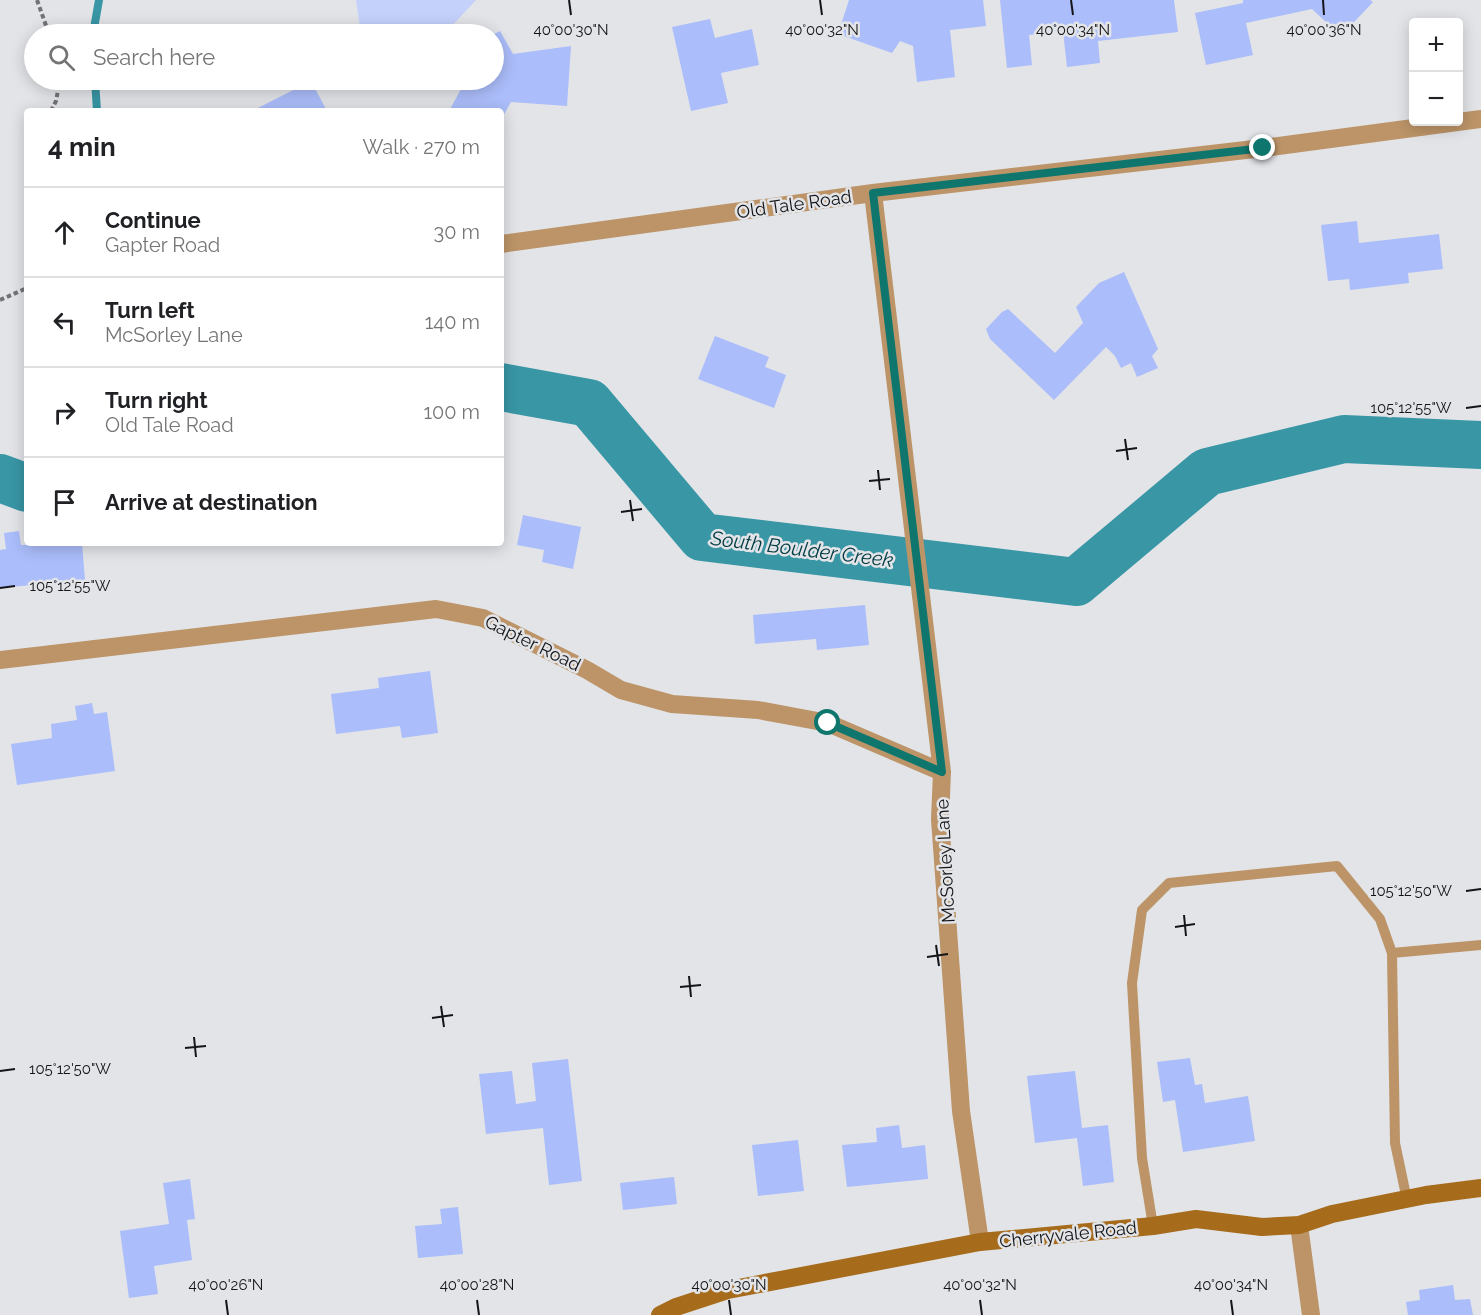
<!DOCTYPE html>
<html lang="en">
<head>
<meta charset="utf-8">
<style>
  body { margin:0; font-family:Raleway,sans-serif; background:#f6f6f6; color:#202124 }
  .controls { position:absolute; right:18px; top:18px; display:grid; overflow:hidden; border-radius:6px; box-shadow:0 3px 15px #0003 }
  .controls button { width:54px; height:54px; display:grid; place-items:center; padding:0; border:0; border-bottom:2px solid #e0e0e0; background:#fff; color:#202124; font:30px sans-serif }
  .stop { position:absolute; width:18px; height:18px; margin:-14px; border:4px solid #0f766e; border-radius:50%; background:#fff }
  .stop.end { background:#0f766e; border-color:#fff; box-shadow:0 2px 6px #0008 }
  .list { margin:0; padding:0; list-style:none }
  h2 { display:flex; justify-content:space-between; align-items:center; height:78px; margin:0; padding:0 24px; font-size:26px }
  h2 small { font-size:20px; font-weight:400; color:#757577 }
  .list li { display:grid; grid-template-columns:39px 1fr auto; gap:18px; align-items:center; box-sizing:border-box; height:90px; padding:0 24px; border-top:2px solid #e0e0e0 }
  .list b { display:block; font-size:22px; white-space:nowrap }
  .list p { margin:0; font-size:20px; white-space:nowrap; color:#757577 }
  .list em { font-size:20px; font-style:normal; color:#757577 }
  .icon { flex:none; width:33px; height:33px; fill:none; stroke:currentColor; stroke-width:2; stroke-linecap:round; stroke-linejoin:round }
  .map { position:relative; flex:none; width:1481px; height:1315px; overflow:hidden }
  .search { position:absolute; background:#fff; box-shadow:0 3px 15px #0003; left:24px; top:24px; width:480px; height:66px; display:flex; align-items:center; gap:15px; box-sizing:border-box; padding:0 21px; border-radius:33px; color:#757577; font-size:22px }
  .panel { position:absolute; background:#fff; box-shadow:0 3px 15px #0003; left:24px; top:108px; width:480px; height:438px; border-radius:6px }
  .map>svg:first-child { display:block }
  .green { fill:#c4d1fb }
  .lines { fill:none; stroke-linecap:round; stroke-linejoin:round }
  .stream { stroke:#3896a5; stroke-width:8 }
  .river { stroke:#3896a5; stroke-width:48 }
  .building { fill:#abbdfa }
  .path { stroke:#727376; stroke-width:4; stroke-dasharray:4.5 3; stroke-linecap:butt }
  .lane { stroke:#bc9468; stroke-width:10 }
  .street { stroke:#bc9468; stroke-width:18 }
  .secondary { stroke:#a66b1b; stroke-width:18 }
  .route { stroke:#0f766e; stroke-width:8 }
  .ticks { fill:none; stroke:#151517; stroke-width:2 }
  .labels { text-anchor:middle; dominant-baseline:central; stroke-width:5; stroke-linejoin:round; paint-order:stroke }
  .street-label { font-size:18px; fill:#151517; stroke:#e2e4e8 }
  .water-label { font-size:20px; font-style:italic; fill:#003a42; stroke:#e2e4e8 }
  .ticks-label { font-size:15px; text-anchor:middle; fill:#151517; stroke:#e2e4e8; stroke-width:5; stroke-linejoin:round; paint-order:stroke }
</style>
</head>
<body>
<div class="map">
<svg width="1481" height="1315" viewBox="0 0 1481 1315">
  <rect width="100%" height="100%" fill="#e2e4e8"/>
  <path class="green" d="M356,0H476L449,29L438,34H361Z"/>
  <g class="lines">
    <path class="stream" d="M93,34L99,0
      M95,80L97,111"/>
    <path class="river" d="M501,387L589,403L702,537L1076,582L1207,472L1344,439L1481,445
      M0,478L27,488"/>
  </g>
  <path class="building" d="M849,0H983L986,26L950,30L955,77L917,82L913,46L900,41L892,53L838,34Z
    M1000,0H1174L1178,32L1098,41L1100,63L1067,67L1063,31L1029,35L1032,65L1007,68Z
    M1243,0H1370L1373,2L1341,36L1312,9L1246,23L1253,55L1206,65L1195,13L1243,3Z
    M710,19L715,38L752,29L759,65L721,73L728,103L691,111L672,27Z
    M500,31L513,54L571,46L567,106L511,102L501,120V111H449L466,80H494V34Z
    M311,81L327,111H252Z
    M1357,221L1359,243L1439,234L1443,269L1408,273L1409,283L1350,290L1349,279L1328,281L1321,225Z
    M1124,272L1158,349L1152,356L1158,368L1137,377L1131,363L1121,368L1115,356L1106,347L1054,400L990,339L986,329L1002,312L1008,309L1055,353L1083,323L1076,307L1099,283Z
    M715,336L769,357L765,367L786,375L774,408L698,379Z
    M523,515L581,527L573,569L542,562L544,550L517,545Z
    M19,531L21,545L82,543L85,580L0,588V550L6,549L4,533Z
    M865,605L869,645L817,650L816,639L755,644L753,615Z
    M430,671L438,733L402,738L400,726L336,734L331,694L379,688L378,678Z
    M92,703L94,714L107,712L115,771L17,785L11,744L52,738L51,724L77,720L75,706Z
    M1190,1058L1195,1085L1202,1084L1205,1103L1248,1096L1255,1141L1183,1152L1175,1100L1163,1102L1157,1062Z
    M568,1059L582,1181L549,1185L543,1128L486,1134L479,1074L512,1071L516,1104L536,1101L532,1063Z
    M1075,1071L1082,1128L1108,1125L1114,1182L1083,1186L1077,1138L1035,1143L1027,1076Z
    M899,1125L902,1148L925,1145L928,1179L847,1187L842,1145L877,1142L876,1128Z
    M798,1140L804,1191L758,1196L752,1145Z
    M674,1177L677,1204L623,1210L620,1183Z
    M190,1179L195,1219L187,1220L192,1260L154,1266L158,1294L129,1298L120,1231L169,1224L163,1183Z
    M458,1207L463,1254L418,1258L415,1226L442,1224L440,1209Z
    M1453,1285L1455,1300L1470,1299L1473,1315H1408L1406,1302L1420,1300L1419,1290Z"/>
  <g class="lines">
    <path class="path" d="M37,0L49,34
      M51,111L56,101L60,80
      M0,300L27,288"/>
    <path class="lane" d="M1392,953L1481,945
      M1153,1226L1142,1158L1132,983L1142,910L1169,883L1337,866L1380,919L1392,953L1395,1143L1407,1200"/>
    <path class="street" d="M873,193L942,772L940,819L961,1111L980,1242
      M501,244L873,193L1263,148L1481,119
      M0,660L436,609L483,618L587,670L621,690L672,704L758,710L828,723L942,772
      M1299,1225L1311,1315"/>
    <path class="secondary" d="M660,1315L676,1307L728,1290L980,1242L1153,1226L1196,1219L1262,1227L1299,1225L1332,1214L1426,1195L1481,1188"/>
  </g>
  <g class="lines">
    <path class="route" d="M828,723L942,772L873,193L1263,148"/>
  </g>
  <path class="ticks" d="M569,0L571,15M820,0L822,15M1071,0L1073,15M1323,0L1324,15M1466,408L1481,406M1125,439L1128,460M1116,451L1137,448M878,470L880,490M869,481L890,479M630,500L633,521M621,512L642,509M0,588L15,586M1466,891L1481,889M1184,915L1186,936M1175,927L1195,924M936,945L939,966M927,957L948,954M689,976L691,997M680,987L701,985M441,1006L444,1027M432,1018L453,1015M194,1037L196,1057M185,1048L206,1046M0,1071L15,1069M226,1300L228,1315M477,1300L479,1315M729,1300L731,1315M980,1300L982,1315M1231,1300L1233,1315"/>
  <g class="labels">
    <g class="street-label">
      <text transform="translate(794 204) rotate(-8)">Old Tale Road</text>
      <text transform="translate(533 643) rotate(26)">Gapter Road</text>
      <text transform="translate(945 861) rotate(-93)">McSorley Lane</text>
      <text transform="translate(1068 1234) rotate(-6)">Cherryvale Road</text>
    </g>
    <g class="water-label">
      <text transform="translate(802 549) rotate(7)">South Boulder Creek</text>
    </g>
  </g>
  <g class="ticks-label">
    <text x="571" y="35">40°00'30"N</text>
    <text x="822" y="35">40°00'32"N</text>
    <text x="1073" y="35">40°00'34"N</text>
    <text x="1324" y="35">40°00'36"N</text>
    <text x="1411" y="413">105°12'55"W</text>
    <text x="70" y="591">105°12'55"W</text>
    <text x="1411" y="896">105°12'50"W</text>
    <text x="70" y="1074">105°12'50"W</text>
    <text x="226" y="1290">40°00'26"N</text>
    <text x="477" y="1290">40°00'28"N</text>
    <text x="729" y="1290">40°00'30"N</text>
    <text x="980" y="1290">40°00'32"N</text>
    <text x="1231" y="1290">40°00'34"N</text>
  </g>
</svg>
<div class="controls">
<button>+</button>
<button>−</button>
</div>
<div class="stop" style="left:828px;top:723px"></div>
<div class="stop end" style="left:1263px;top:148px"></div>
<div class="search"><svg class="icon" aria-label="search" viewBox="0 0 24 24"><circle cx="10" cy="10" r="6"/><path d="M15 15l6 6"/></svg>Search here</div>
<section class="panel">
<h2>4 min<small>Walk · 270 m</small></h2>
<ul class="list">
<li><svg class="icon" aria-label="ahead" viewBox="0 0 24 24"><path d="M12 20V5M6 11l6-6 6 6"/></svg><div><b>Continue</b><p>Gapter Road</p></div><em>30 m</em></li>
<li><svg class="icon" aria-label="left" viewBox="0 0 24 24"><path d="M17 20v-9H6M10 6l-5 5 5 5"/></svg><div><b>Turn left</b><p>McSorley Lane</p></div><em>140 m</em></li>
<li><svg class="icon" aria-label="right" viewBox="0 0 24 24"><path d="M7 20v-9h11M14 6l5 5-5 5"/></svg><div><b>Turn right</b><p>Old Tale Road</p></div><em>100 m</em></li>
<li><svg class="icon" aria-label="arrive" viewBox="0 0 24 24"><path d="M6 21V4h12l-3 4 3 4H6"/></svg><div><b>Arrive at destination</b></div></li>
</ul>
</section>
</div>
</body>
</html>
